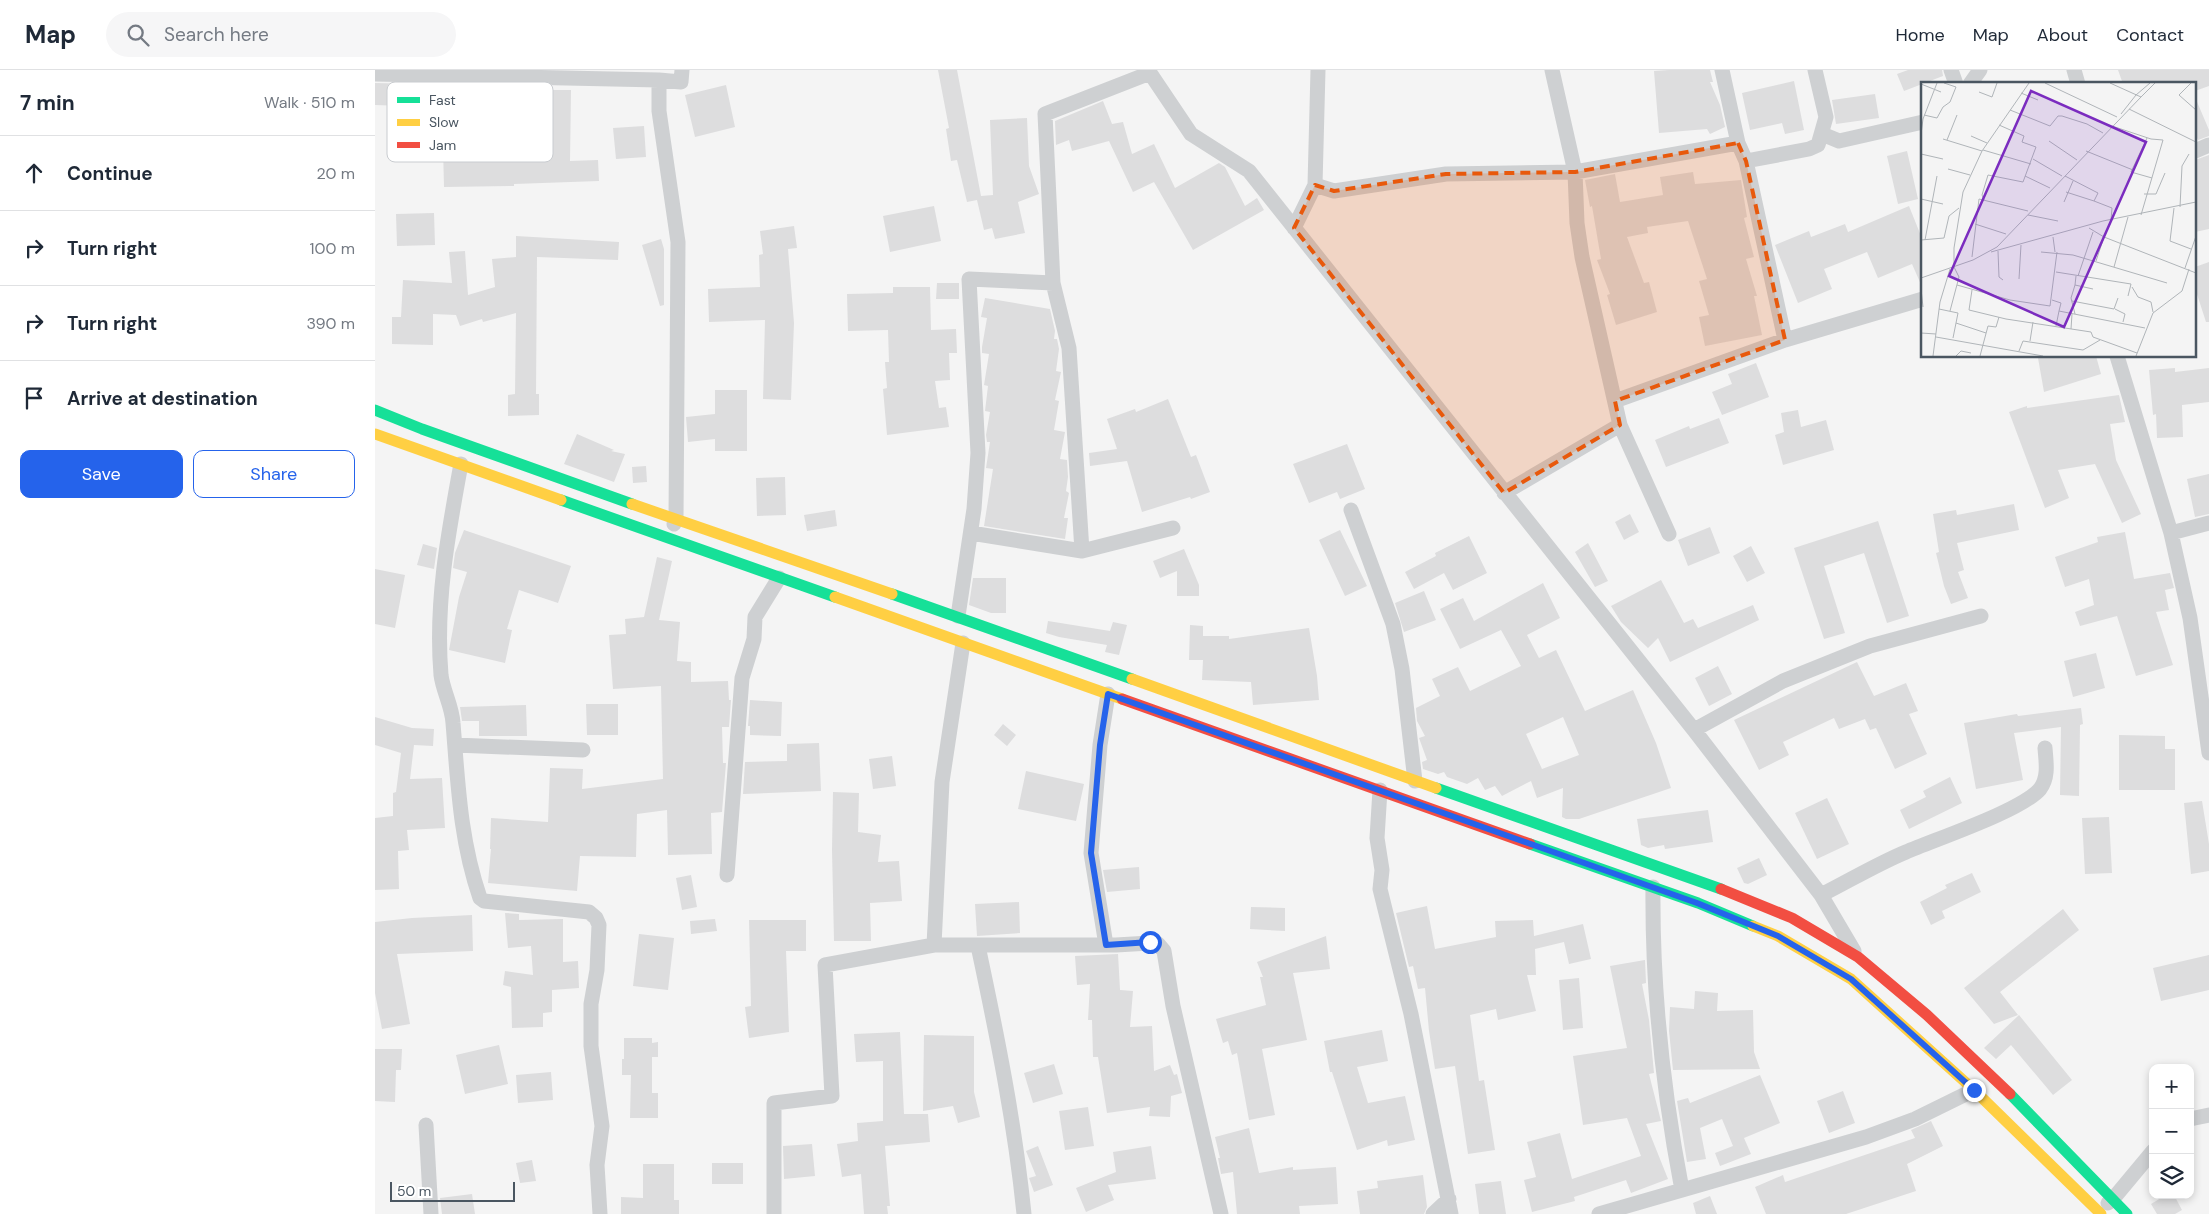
<!DOCTYPE html>
<html lang="en">
<head>
<meta charset="utf-8">
<style>
  body { margin:0; font-family:"DM Sans",sans-serif; background:#f6f6f7; color:#1f2937 }
  .controls { position:absolute; right:15px; bottom:15px; display:grid; overflow:hidden; border-radius:10px; box-shadow:0 2px 8px #0003 }
  .controls button { width:45px; height:45px; display:grid; place-items:center; padding:0; border:0; border-bottom:1px solid #e0e1e3; background:#fff; color:#1f2937; font:25px sans-serif }
  .scale { position:absolute; left:15px; bottom:12px; width:125px; box-sizing:border-box; padding-left:5px; border:2px solid #4a5661; border-top:0; font-size:14px; line-height:18px; white-space:nowrap; color:#4a5661; -webkit-text-stroke:4px #fff; paint-order:stroke }
  .stop { position:absolute; width:15px; height:15px; margin:-11px; border:4px solid #2563eb; border-radius:50%; background:#fff }
  .stop.end { background:#2563eb; border-color:#fff; box-shadow:0 1px 5px #0008 }
  .list { margin:0; padding:0; list-style:none }
  h2 { display:flex; justify-content:space-between; align-items:center; height:65px; margin:0; padding:0 20px; font-size:21px }
  h2 small { font-size:16px; font-weight:400; color:#747a83 }
  .list li { display:grid; grid-template-columns:32px 1fr auto; gap:15px; align-items:center; box-sizing:border-box; height:75px; padding:0 20px; border-top:1px solid #e0e1e3 }
  .list b { display:block; font-size:19px; white-space:nowrap }
  .list em { font-size:16px; font-style:normal; color:#747a83 }
  .actions { display:flex; gap:10px; padding:15px 20px }
  .actions a { flex:1; padding:11px 0; border:1px solid #2563eb; border-radius:10px; text-align:center; font-size:18px; color:#2563eb }
  .actions .main { background:#2563eb; color:#fff }
  .icon { flex:none; width:28px; height:28px; fill:none; stroke:currentColor; stroke-width:2; stroke-linecap:round; stroke-linejoin:round }
  .map { position:relative; flex:none; width:1834px; height:1144px; overflow:hidden }
  header { display:flex; align-items:center; gap:30px; box-sizing:border-box; height:70px; padding:0 25px; background:#fff; border-bottom:1px solid #e0e1e3 }
  header strong { font-size:24px }
  nav { display:flex; gap:28px; margin-inline-start:auto; font-size:18px }
  .search { width:350px; height:45px; background:#f6f6f7; display:flex; align-items:center; gap:12px; box-sizing:border-box; padding:0 18px; border-radius:28px; color:#747a83; font-size:19px }
  main { display:flex }
  aside { flex:1; background:#fff }
  .map>svg:first-child { display:block }
  .building { fill:#ddddde; fill-rule:evenodd }
  .lines { fill:none; stroke-linecap:round; stroke-linejoin:round }
  .street { stroke:#ced0d2; stroke-width:15 }
  .fast { stroke:#16e098; stroke-width:11 }
  .slow { stroke:#ffcf43; stroke-width:11 }
  .jam { stroke:#f24e42; stroke-width:11 }
  .route { stroke:#2563eb; stroke-width:6 }
  .marked { fill:#e8590c; fill-opacity:0.2; stroke:#e8590c; stroke-width:4; stroke-dasharray:10 6; stroke-linejoin:round }
  .inset-road { fill:none; stroke:#b0b5b9; stroke-width:1 }
  .view { fill:#7b2cbf; fill-opacity:0.15; stroke:#7b2cbf; stroke-width:2.5 }
  .inset-edge { fill:none; stroke:#4a5661; stroke-width:2.5 }
  .key { fill:#fff; stroke:#c9ccd0; stroke-width:1 }
  .key-label { font-size:14px; fill:#4a5661 }
</style>
</head>
<body>
<header>
<strong>Map</strong>
<div class="search"><svg class="icon" aria-label="search" viewBox="0 0 24 24"><circle cx="10" cy="10" r="6"/><path d="M15 15l6 6"/></svg>Search here</div>
<nav><a>Home</a><a>Map</a><a>About</a><a>Contact</a></nav>
</header>
<main>
<aside>
<h2>7 min<small>Walk · 510 m</small></h2>
<ul class="list">
<li><svg class="icon" aria-label="ahead" viewBox="0 0 24 24"><path d="M12 20V5M6 11l6-6 6 6"/></svg><div><b>Continue</b></div><em>20 m</em></li>
<li><svg class="icon" aria-label="right" viewBox="0 0 24 24"><path d="M7 20v-9h11M14 6l5 5-5 5"/></svg><div><b>Turn right</b></div><em>100 m</em></li>
<li><svg class="icon" aria-label="right" viewBox="0 0 24 24"><path d="M7 20v-9h11M14 6l5 5-5 5"/></svg><div><b>Turn right</b></div><em>390 m</em></li>
<li><svg class="icon" aria-label="arrive" viewBox="0 0 24 24"><path d="M6 21V4h12l-3 4 3 4H6"/></svg><div><b>Arrive at destination</b></div></li>
</ul>
<div class="actions"><a class="main">Save</a><a>Share</a></div>
</aside>
<div class="map">
<svg width="1834" height="1144" viewBox="0 0 1834 1144">
  <rect width="100%" height="100%" fill="#f4f4f4"/>
  <path class="building" d="M563,0H582L606,126L618,125L615,50L652,48L654,96L664,124L643,132L650,163L620,169L617,158L609,160L602,130L592,132L582,90L576,91L571,59L574,58Z
    M1294,0H1335L1338,12H1335L1345,35L1350,57L1335,64L1332,59L1284,63L1279,1Z
    M1533,0H1567L1568,6L1529,21L1522,4Z
    M1743,0H1834V16L1820,21V14H1748Z
    M1419,11L1429,60L1410,64L1407,53L1375,60L1367,23Z
    M0,13L83,15V17L114,16V20H196L195,91L223,90L224,111L139,114V116L69,117L68,77L31,79L29,36L0,35Z
    M351,15L360,57L320,67L310,25Z
    M1500,24L1504,48L1461,54L1457,30Z
    M1820,27L1834,60V66L1823,70L1820,64Z
    M728,31L737,54L748,52L757,84L779,74L800,118L844,93L850,97L870,136L882,128L889,140L818,180L779,112L758,122L734,71L697,81L694,70L681,75L680,51Z
    M269,56L271,87L241,89L238,58Z
    M1532,81L1543,129L1523,134L1512,86Z
    M1834,85V159L1820,162V90Z
    M1318,102L1320,114L1366,110L1372,147L1369,148L1379,187L1371,189L1382,226H1379L1387,265L1330,276L1324,247L1334,245L1324,211L1332,209L1313,151L1272,157L1273,163L1252,167L1269,213L1274,212L1282,242L1241,255L1232,225L1235,224L1222,190L1226,189L1217,136L1215,137L1210,110L1240,104L1245,132L1288,125L1285,107Z
    M559,136L566,171L515,182L508,146Z
    M1534,136L1548,171V219L1537,194L1503,208L1492,182L1449,199L1457,219L1423,233L1400,175L1434,161L1436,167L1470,154L1473,162Z
    M59,143L60,175L22,176L21,144Z
    M419,156L422,178L413,179L419,253L416,330L388,329L390,250L334,252L333,219L385,217L384,185L388,184L385,161Z
    M141,166L244,172L243,190L162,187L161,324H164V345L133,346V325L140,324L141,243L108,252L107,249L85,256L81,245L58,244V275L17,274V247H26L28,210L77,213L74,182L90,181L93,225L120,217L117,189L141,187Z
    M286,169L289,179V235L285,236L267,175Z
    M1834,192V252H1831L1820,218V197Z
    M562,213H584V229H561Z
    M518,217H555L556,260L581,259L582,283H574L575,310L560,311L564,338L571,337L574,357L512,365L508,319L512,318L510,292H514L513,260L473,261L472,224L518,223Z
    M610,228L675,239L680,261L679,269H682L684,279L681,301L686,302L680,330L684,331L679,360L690,362L685,389L692,390L693,407L691,421L694,423L689,448H693L690,469L609,456L618,399L611,398L615,372H612L611,365L615,342L610,341L613,316L609,315L614,284L607,283V277L612,248L606,247Z
    M1673,286H1721L1726,304L1669,322L1663,288Z
    M1381,293L1394,327L1347,345L1337,322L1357,314L1353,304Z
    M1800,298V302L1834,298V332L1807,335L1808,367L1782,368L1781,344L1778,345L1774,300Z
    M340,320H372V381H340V369L313,372L311,347L340,344Z
    M1744,325L1750,352L1735,354L1741,390L1766,444L1747,453L1720,394L1683,400L1694,428L1670,438L1634,342L1652,336V338Z
    M793,329L816,387L821,385L835,422L816,429L815,427L767,442L752,391L715,396L714,383L742,379L732,349L760,339L761,342Z
    M1423,340L1426,357L1451,350L1459,380L1408,395L1400,365L1409,362L1406,343Z
    M1344,348L1354,373L1291,397L1280,370L1314,356L1315,359Z
    M202,364L239,380L236,381L250,384L239,412L189,394Z
    M972,374L990,419L965,429L962,422L934,433L918,394Z
    M271,396L272,412L258,413L257,397Z
    M1834,404V444L1820,447L1812,409Z
    M410,407L411,445L382,446L381,408Z
    M1639,434L1644,460L1582,473L1589,500L1583,502L1593,528L1576,534L1569,516L1561,483L1564,482L1558,444L1581,440L1582,445Z
    M460,440L462,456L432,461L429,445Z
    M1255,444L1264,462L1249,470L1240,452Z
    M1503,451L1534,546L1512,553L1489,483L1449,496L1470,563L1449,569L1419,478Z
    M1335,457L1345,483L1313,496L1303,470Z
    M89,460L196,496L183,533L144,520L132,559L137,560L130,593L74,580L84,527L92,502L78,498L80,483Z
    M965,460L992,516L970,526L944,470Z
    M1750,462L1759,509L1795,503L1799,518L1790,520L1794,540L1781,542L1798,595L1761,606L1742,546L1705,556L1700,542L1719,535L1714,509L1690,517L1680,487L1723,472L1722,467Z
    M1094,466L1112,503L1078,520L1069,503L1039,519L1030,502L1061,486L1060,483Z
    M1213,473L1233,511L1220,517L1200,482Z
    M48,474L62,478L59,499L42,495Z
    M1376,476L1390,503L1372,512L1358,486Z
    M809,479L824,515V526H802V501L785,508L778,491Z
    M282,487L297,491L284,550L305,552L302,591L316,592V612L353,611L354,630H356L354,657H347L348,693H351L347,742L336,743L337,784L293,785L292,740L262,744L261,787L205,786L202,821L113,813L116,779H115L116,748L173,752L175,698L208,699L207,719L288,709L286,616L238,619L234,565L251,564L250,549L269,547Z
    M0,499L30,505L20,558L0,554Z
    M598,508H631V543H616L594,535Z
    M1286,510L1309,553L1318,549L1323,558L1378,535L1384,550L1295,592L1283,568L1273,578L1246,552L1236,536Z
    M1168,513L1185,548L1152,565L1164,588L1181,580L1210,641L1258,620L1281,673L1296,718L1204,749H1191L1187,747L1188,718L1162,728L1156,711L1127,726L1120,716L1110,720L1103,708L1092,714L1072,707L1069,702L1063,704L1048,699L1047,692L1052,690L1044,668L1050,666L1042,651L1041,638L1065,626L1057,609L1083,597L1095,621L1146,596L1126,560L1085,579L1065,539L1088,528L1099,551ZM1188,647L1204,685L1167,699L1151,664Z
    M1049,521L1061,550L1029,562L1020,533Z
    M673,551L735,561L738,552L752,555L744,585L730,582L732,575L684,567L671,563Z
    M815,555L828,556V566H854V569L934,558L942,606L944,630L878,635L876,612L827,610L828,590H814Z
    M1721,583L1730,618L1698,627L1689,591Z
    M1482,592L1499,626L1531,613L1543,641L1534,644L1552,684L1520,699L1501,658L1495,660L1490,649L1464,659L1459,648L1408,672L1414,685L1384,700L1359,650Z
    M1343,596L1357,624L1334,636L1320,608Z
    M375,630L407,632L406,666L375,665V656H373Z
    M211,634H243V665H212Z
    M151,635L152,666H104V651H87L85,637Z
    M1706,638L1708,654L1705,655L1704,726L1685,725L1686,657L1639,663L1648,710L1601,719L1589,653L1642,644L1643,646Z
    M0,647L37,658L59,659L58,676L39,675L35,709L67,708L70,758L32,760L34,780L23,781L24,819L0,820V748L18,746V723L21,722L26,683L0,675Z
    M628,654L641,665L632,676L619,665Z
    M1744,665L1790,666V679H1800V720H1744Z
    M444,673L446,721L368,724L370,692L412,691V674Z
    M517,686L521,716L498,719L494,689Z
    M651,701L709,714L701,751L643,739Z
    M1575,707L1587,733L1534,759L1525,740L1551,727L1548,721Z
    M458,722L484,723L483,762L506,765L503,792L524,791L527,831L495,833L496,871H459L457,780Z
    M1452,728L1474,774L1442,789L1420,743Z
    M1827,731L1834,774V801L1816,804L1809,733Z
    M1333,740L1338,772L1290,779L1289,775L1273,778L1266,775L1262,749Z
    M1734,747L1737,803L1710,804L1707,748Z
    M1384,788L1392,805L1373,814L1369,813L1362,798Z
    M764,797L765,819L732,822L728,800Z
    M1597,803L1606,822L1567,841L1570,848L1556,855L1545,832L1572,818L1570,815Z
    M316,805L322,837L307,840L301,808Z
    M644,832L645,863L602,866L600,834Z
    M1052,836L1060,879L1121,867L1120,851L1158,850L1159,866L1208,854L1216,889L1194,894L1189,872L1160,879L1161,905H1152L1161,941L1123,950L1121,939L1095,945L1104,1011L1109,1010L1120,1080L1093,1084L1080,996L1060,999L1054,961L1050,918L1043,919L1038,896L1034,897L1021,843Z
    M876,837L910,838V861L875,859Z
    M1688,839L1704,860L1625,922L1643,945L1619,954L1589,918Z
    M130,843L144,844V850L188,849V892L203,891L204,918L177,920V942L168,943V957L137,958L136,917L128,915L130,901L158,905L156,876L133,878Z
    M97,845L98,881L22,884L35,954L7,959L0,923V852L37,848Z
    M340,849L342,861L316,864L315,851Z
    M374,850H431V881H411L414,962L374,968L370,937L376,936Z
    M264,864L299,868L293,920L258,916Z
    M951,866L955,899L918,903L932,970L887,979L900,1045L874,1050L862,983L857,985L853,971L848,973L841,949L891,935L885,907H888L882,892Z
    M743,884L745,920L758,921L755,957L777,956L779,1001L795,995L799,1005L802,1004L807,1023L796,1026L795,1047L774,1046L775,1037L732,1043L723,987H718L717,950H713L715,914L702,915L700,886Z
    M1834,885V920L1786,931L1778,898Z
    M1270,890L1271,913L1267,914L1274,950L1279,1003L1274,1004L1286,1051L1271,1054L1293,1109L1256,1123L1251,1110L1199,1127L1200,1131L1157,1142L1149,1110L1161,1107L1152,1072L1185,1063L1197,1109L1266,1086L1252,1048L1208,1055L1198,986L1252,978L1235,896Z
    M1204,908L1208,958L1188,960L1184,910Z
    M1320,921L1343,923L1342,941L1378,940L1379,982L1385,999L1298,1000L1294,961L1295,937L1319,939Z
    M1644,945L1697,1010L1678,1025L1636,975L1621,989L1609,978Z
    M1007,960L1013,991L982,997L993,1033L1030,1026L1040,1070L1013,1076L1012,1070L982,1080L957,1002H955L949,971Z
    M525,962L529,1044H553L555,1072L510,1076L515,1136H512L513,1144H489L486,1104L467,1107L462,1074L483,1071L482,1053L508,1051V991L481,992L479,964Z
    M549,965L599,966V1022L605,1047L583,1053L578,1036L548,1041Z
    M249,968H277V973L283,972V987H277V1023H283V1048H255L256,1005H247V989H249Z
    M124,975L133,1014L90,1024L81,985Z
    M0,979H27L26,1000H21L20,1032L0,1031Z
    M679,994L688,1024L658,1033L649,1003Z
    M176,1002L178,1030L143,1033L141,1005Z
    M1385,1005L1405,1053L1369,1068L1376,1084L1345,1096L1340,1083L1358,1076L1347,1049L1325,1058L1331,1089L1312,1092L1302,1031L1313,1028L1315,1033Z
    M1468,1021L1480,1053L1454,1063L1442,1031Z
    M713,1037L719,1076L690,1080L684,1041Z
    M1556,1051L1568,1076L1532,1094L1541,1121L1471,1144H1391L1380,1117L1408,1105L1410,1112L1540,1068L1536,1060Z
    M874,1058L884,1103L918,1097V1100L961,1097L963,1134L924,1136L925,1144H862L858,1102L846,1104L843,1088H845L840,1067Z
    M437,1074L440,1106L409,1109L408,1076Z
    M663,1076L678,1115L659,1122L654,1108L661,1106L651,1081Z
    M776,1076L781,1109L733,1115L739,1130L711,1142L701,1118L741,1102L738,1082Z
    M157,1090L161,1111L145,1113L141,1093Z
    M337,1093H368V1114H337Z
    M268,1094H299V1130H304V1144H246V1127L268,1128Z
    M1048,1105L1052,1137L1049,1144H985L982,1121L1003,1118L1002,1111Z
    M1126,1111L1131,1144H1104L1100,1114Z
    M97,1124L100,1144H67L65,1128Z
    M1791,1125H1799L1807,1140L1800,1144H1782L1776,1134Z
    M1335,1126L1342,1144H1321L1318,1133Z"/>
  <g class="lines">
    <path class="street" d="M773,0L816,64L874,101L1319,660L1446,825L1479,881
      M1177,0L1200,102L1202,153L1207,187L1245,355L1294,464
      M1347,0L1363,73L1371,91L1410,270
      M1576,0L1581,14
      M1699,0L1703,14
      M0,4L284,10L306,12L307,0
      M284,10V41L303,172L301,449L299,454
      M1595,14L1605,0
      M1447,64L1464,71L1548,52
      M1820,81L1834,75
      M1371,91L1434,79L1443,75L1451,47L1440,0
      M940,115L959,121L1071,104L1200,102L1363,73
      M919,158L940,115L943,0
      M678,213L670,44L775,3
      M1742,286L1796,463L1815,548L1834,683
      M1240,331L1410,270L1548,229
      M86,394C73,464 60,533 66,605C68,621 77,636 78,653C83,714 85,770 105,828L109,831L214,842L221,848L224,855L222,900L216,934V976L227,1056L222,1095L225,1144
      M1129,423L1245,355
      M976,440L1018,554L1027,599L1040,711
      M596,463L707,481L798,458
      M1796,463L1834,453
      M583,546L599,439L603,383L594,209L678,213L694,278L707,481
      M1319,660L1408,611L1495,576L1606,546
      M80,675L208,680
      M1005,720L1002,768L1007,800L1005,819L1036,944L1076,1144
      M352,805L367,608L379,569L380,547L404,508
      M1278,817C1277,918 1288,1021 1307,1120
      M1446,825C1474,811 1502,794 1531,782C1561,769 1646,741 1665,719C1674,707 1671,692 1670,678
      M559,875L567,712L588,573
      M731,875L716,783L725,675L733,624
      M603,876C622,965 640,1054 649,1144
      M1815,1049L1834,1045
      M51,1055L56,1144
      M1733,1133L1738,1129L1778,1081
      M399,1144V1033L457,1026L450,895L559,875H741L775,873L783,874L789,881L798,936L846,1144
      M1058,1144L1074,1129
      M1224,1144L1491,1067L1540,1049L1599,1020"/>
    <path class="fast" d="M0,340L47,359L257,434
      M186,430L460,527
      M517,524L757,609
      M1061,718L1346,819
      M1155,774L1323,833L1378,856
      M1635,1024L1752,1144"/>
    <path class="slow" d="M0,364L186,430
      M257,434L517,524
      M460,527L747,629
      M757,609L1061,718
      M1378,856L1403,866L1476,909L1599,1020L1726,1144"/>
    <path class="jam" d="M747,629L1155,774
      M1346,819L1417,848L1483,887L1552,945L1635,1024"/>
  </g>
  <g class="lines">
    <path class="route" d="M775,872L731,875L716,783L725,675L733,624L1322,833L1403,866L1476,909L1599,1020"/>
  </g>
  <path class="marked" d="M1363,73L1371,91L1410,270L1240,331L1245,355L1129,423L919,158L940,115L959,121L1071,104L1200,102Z"/>
  <g transform="translate(1546 12)">
    <rect width="275" height="275" fill="#f4f4f4"/>
    <path class="inset-road" d="M124,1L196,35M270,1L258,13L275,28M0,2L20,10M58,10L71,15L76,1M100,11L117,18M215,13L229,1M220,15L234,1M208,27L275,60M89,28L129,44L137,34H141L166,42L182,51M200,32L215,13M3,33L16,36L22,25L29,20L35,5L23,1M191,44L230,57L242,58L220,133M0,52L2,37L16,1M50,54L66,61M226,56L210,90L231,96M22,57L61,69M26,58L36,33M128,59L156,78M62,68L110,82M165,69L212,88M0,72L22,77M112,77L141,94M27,87L49,93M104,94L129,106M144,94L177,111L173,119L145,110M223,112H235L244,91M0,117L22,122M63,118L61,113L67,93L102,100L115,65L101,60L103,54L78,43M173,119L191,126L190,138M143,120L152,99M259,125L261,84L268,72M253,126L249,159L270,167M107,133L137,139M54,142L85,152M168,146L183,155L275,191M132,155L134,170M0,158L23,156L28,134L38,126M4,158L16,94M77,169L78,195L82,198M70,170L182,139L275,120M120,170L152,173L246,201M51,175L58,117L107,129M175,179L183,155M193,185L207,135M264,186L275,154M135,190L210,202L207,214M155,194L154,203L172,207M157,194L172,150M0,196L52,178L76,165L220,15L189,1M98,197L100,163M36,203L89,218L129,224L136,170M154,203L150,216L154,232M211,205L217,215L230,220L232,230M0,207L2,225M51,208L48,228L85,237L170,250L172,255L216,271M131,218L140,221L138,229M151,219L193,227L197,216M18,227L37,231L32,256M194,227L204,232L202,240M29,229L38,195L33,185V166L42,110L61,69L108,1M35,241L65,251M135,244L138,229L224,246M150,247L151,232M0,251L15,252M15,255L122,274M109,259L112,240M98,269L102,259L162,268L179,258M12,274L19,220L29,187M35,274L40,269L50,271M59,274L67,244L75,245L78,235M215,274L232,231L261,209L268,187"/>
    <path class="view" d="M110,9L225,60L143,245L28,194Z"/>
    <rect width="275" height="275" class="inset-edge"/>
  </g>
  <rect x="12" y="12" width="166" height="80" rx="8" class="key"/>
  <rect x="22" y="27" width="23" height="6" fill="#16e098"/>
  <rect x="22" y="49" width="23" height="7" fill="#ffcf43"/>
  <rect x="22" y="72" width="23" height="6" fill="#f24e42"/>
  <g class="key-label">
    <text x="54" y="35">Fast</text>
    <text x="54" y="57">Slow</text>
    <text x="54" y="80">Jam</text>
  </g>
</svg>
<div class="controls">
<button>+</button>
<button>−</button>
<button><svg class="icon" aria-label="layers" viewBox="0 0 24 24"><path d="M12 4l9 5-9 5-9-5zM3 14l9 5 9-5"/></svg></button>
</div>
<div class="scale">50 m</div>
<div class="stop" style="left:775px;top:872px"></div>
<div class="stop end" style="left:1599px;top:1020px"></div>
</div>
</main>
</body>
</html>
